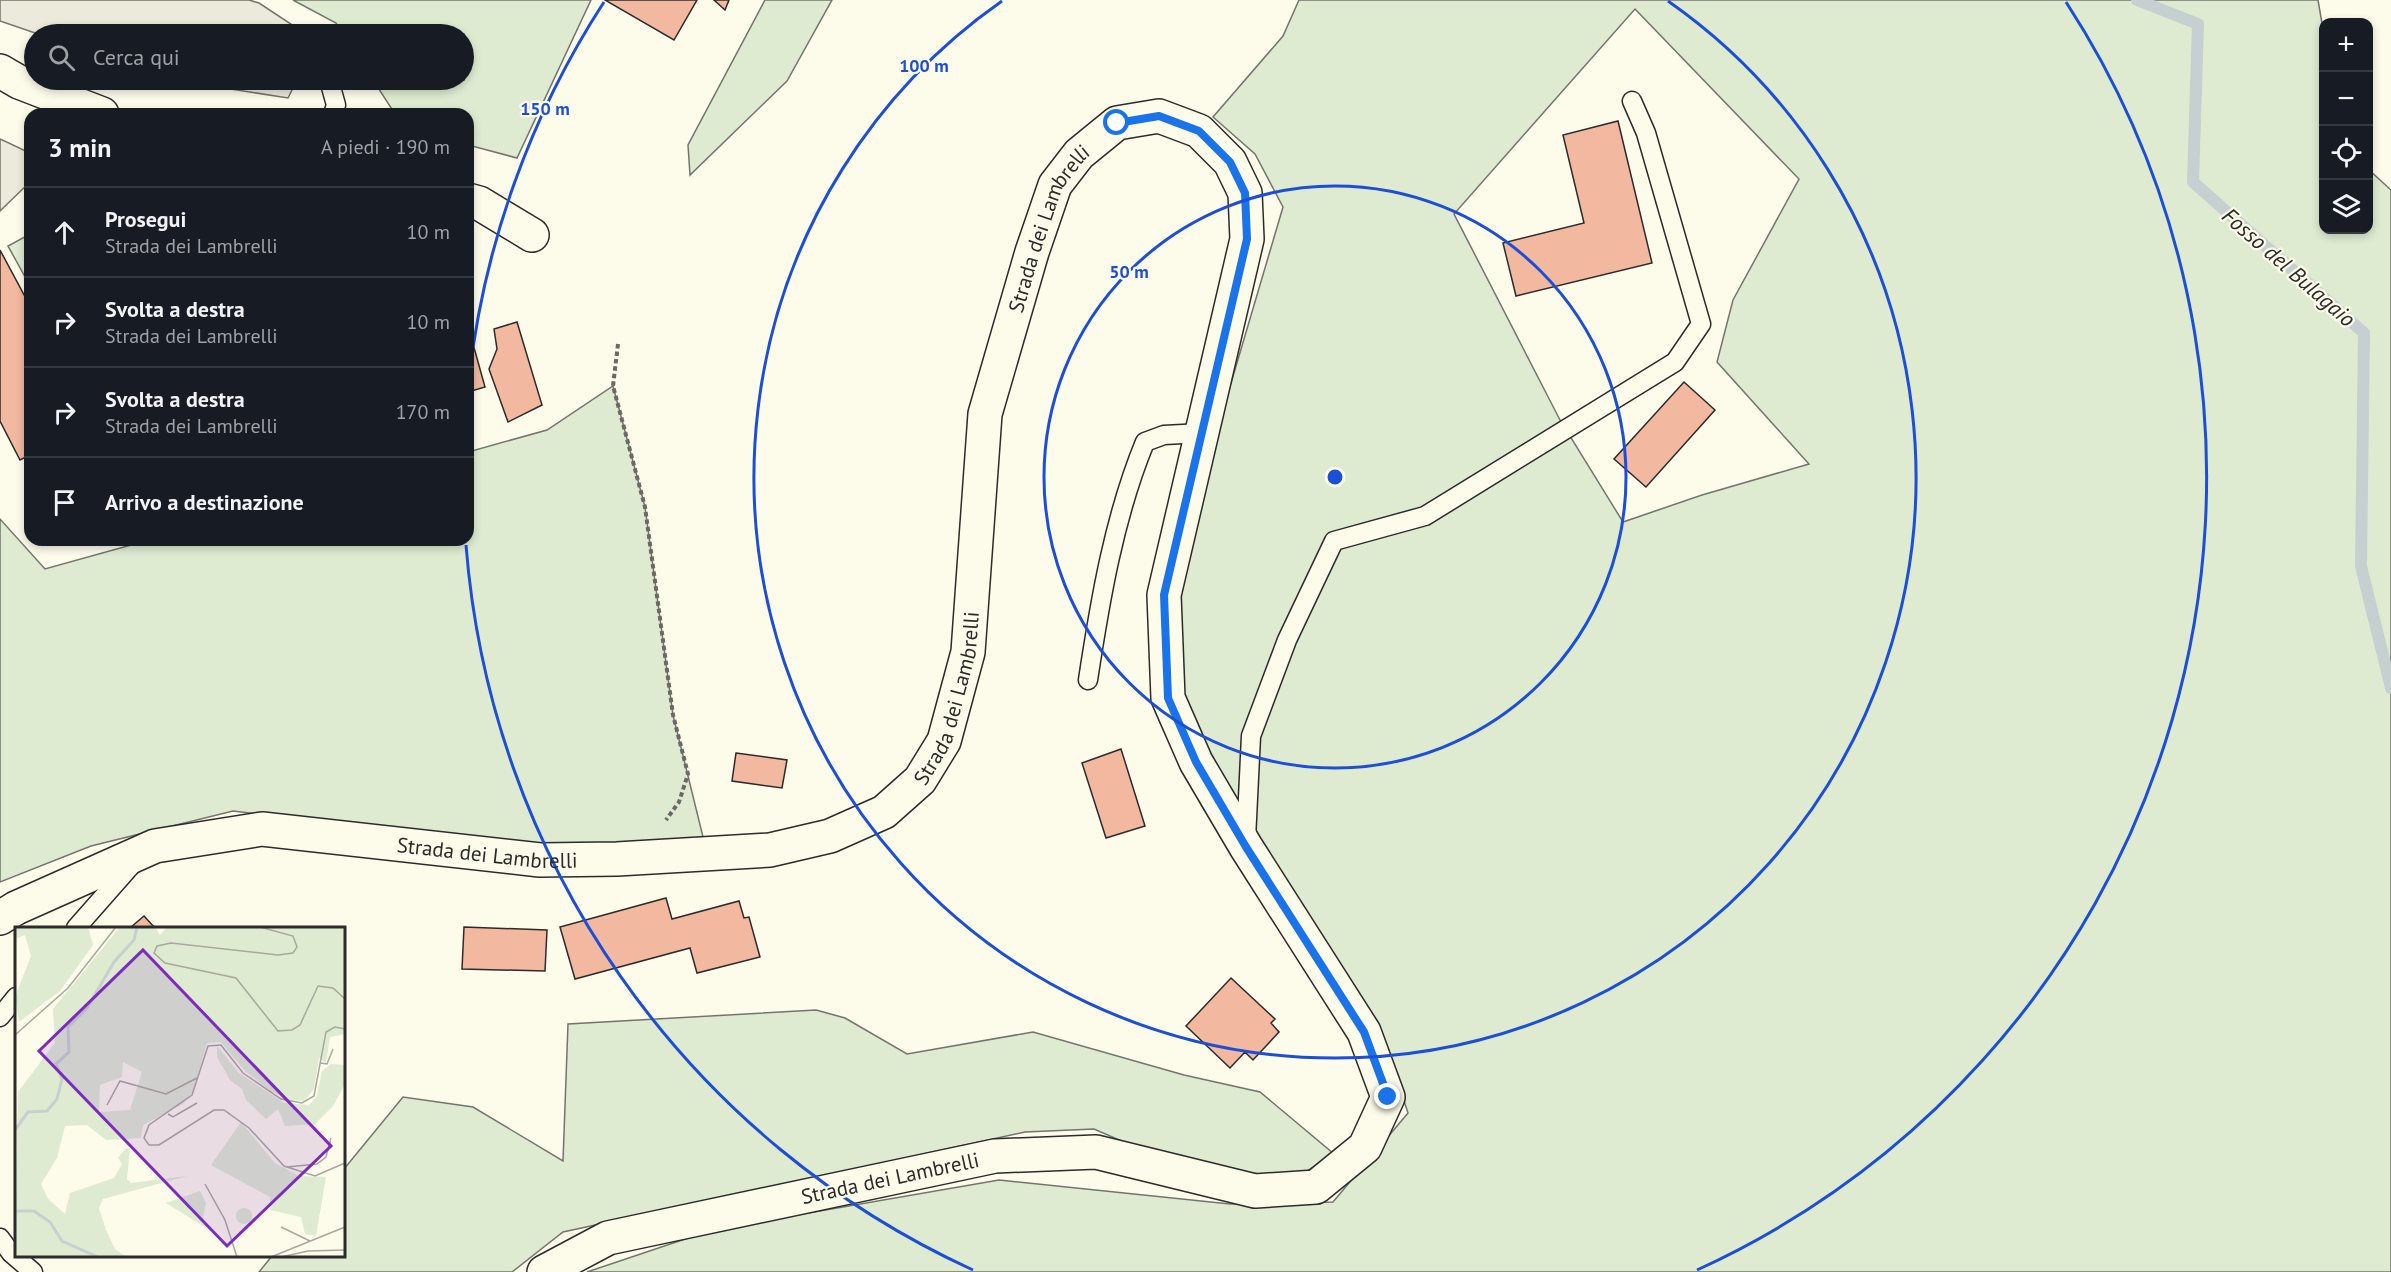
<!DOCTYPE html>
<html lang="it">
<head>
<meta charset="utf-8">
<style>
  body { margin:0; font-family:"PT Sans",sans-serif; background:#20242c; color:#f1f3f6 }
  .controls { position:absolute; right:18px; top:18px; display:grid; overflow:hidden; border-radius:12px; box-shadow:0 3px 9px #0003 }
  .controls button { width:54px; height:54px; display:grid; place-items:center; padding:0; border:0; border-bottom:2px solid #363941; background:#171b24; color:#f1f3f6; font:30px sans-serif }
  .stop { position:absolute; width:18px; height:18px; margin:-14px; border:4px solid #1a73e8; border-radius:50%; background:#fff }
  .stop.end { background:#1a73e8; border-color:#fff; box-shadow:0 2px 6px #0008 }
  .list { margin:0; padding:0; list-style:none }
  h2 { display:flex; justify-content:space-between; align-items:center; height:78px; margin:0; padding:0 24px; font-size:26px }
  h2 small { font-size:20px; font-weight:400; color:#9ea1a6 }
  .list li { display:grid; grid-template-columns:39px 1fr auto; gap:18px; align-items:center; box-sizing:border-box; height:90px; padding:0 24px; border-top:2px solid #363941 }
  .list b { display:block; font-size:22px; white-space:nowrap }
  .list p { margin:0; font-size:20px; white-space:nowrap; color:#9ea1a6 }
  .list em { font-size:20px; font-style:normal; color:#9ea1a6 }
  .icon { flex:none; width:33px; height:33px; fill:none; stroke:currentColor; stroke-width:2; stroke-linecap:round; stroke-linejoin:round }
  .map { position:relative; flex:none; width:2391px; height:1272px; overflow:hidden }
  .search { position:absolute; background:#171b24; box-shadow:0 3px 9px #0003; left:24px; top:24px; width:450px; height:66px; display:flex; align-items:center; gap:15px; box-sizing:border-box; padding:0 21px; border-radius:33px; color:#9ea1a6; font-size:22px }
  .panel { position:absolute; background:#171b24; box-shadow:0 3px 9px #0003; left:24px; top:108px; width:450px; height:438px; border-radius:18px }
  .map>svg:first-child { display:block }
  .green { fill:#deebd1; stroke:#74746e; stroke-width:1.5; fill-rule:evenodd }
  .parking { fill:#eceadb; stroke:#74746e; stroke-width:1.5 }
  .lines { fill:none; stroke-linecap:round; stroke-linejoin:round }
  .stream { stroke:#c7d0d0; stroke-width:12 }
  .building { fill:#f2b8a0; stroke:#2b2b2b; stroke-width:1.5 }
  .service-casing { stroke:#2b2b2b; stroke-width:21 }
  .minor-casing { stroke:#2b2b2b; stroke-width:36 }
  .path { stroke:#6a6964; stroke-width:4; stroke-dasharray:4.5 3; stroke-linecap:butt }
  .service { stroke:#fdfbea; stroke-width:18 }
  .minor { stroke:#fdfbea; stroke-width:33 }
  .route { stroke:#1a73e8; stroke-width:8 }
  .ring { fill:none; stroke:#1d4ed8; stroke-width:3 }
  .labels { text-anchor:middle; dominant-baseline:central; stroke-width:4.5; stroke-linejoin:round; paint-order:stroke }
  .street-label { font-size:21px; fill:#2b2b2b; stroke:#fdfbea }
  .water-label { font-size:22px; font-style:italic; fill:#2b2b2b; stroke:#fdfbea }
  .inset-river { fill:none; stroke:#c7d0d0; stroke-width:3 }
  .inset-road { fill:none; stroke:#a9a89e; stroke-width:1.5 }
  .view { fill:#7b2cbf; fill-opacity:0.15; stroke:#7b2cbf; stroke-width:3 }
  .inset-edge { fill:none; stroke:#2b2b2b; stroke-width:3 }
  .centre { fill:#1d4ed8; stroke:#fdfbea; stroke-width:3 }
  .ring-label { font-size:18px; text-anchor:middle; font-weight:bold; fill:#1d4ed8; stroke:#fdfbea; stroke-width:4.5; stroke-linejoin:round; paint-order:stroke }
</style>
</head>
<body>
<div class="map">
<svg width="2391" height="1272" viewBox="0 0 2391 1272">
  <rect width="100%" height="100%" fill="#fdfbea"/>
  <path class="green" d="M293,0H591L517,158L468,145V114H395L373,80H464V34H344L336,23Z
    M765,0H832L787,81L690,175L688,145Z
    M1299,0H2318L2324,35V230H2368L2369,170L2391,190V1272H587L715,1229L999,1180L1230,1204L1333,1202L1408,1113L1381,1030L1222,781L1175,682L1174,586L1203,478L1283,207L1255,154L1213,117L1283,36ZM1635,9L1799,179L1733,300L1717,362L1809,464L1702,495L1623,522L1560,420L1454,214Z
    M30,234V286L8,246Z
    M613,386L645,507L673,715L705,845L636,853L502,843L233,811L91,846L0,882V519L45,569L149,540H468V452L547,430Z
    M816,1010L845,1018L907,1054L1033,1032L1184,1075L1260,1092L1334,1154L1304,1173L1271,1183L1156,1156L1094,1129L1025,1132L563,1232L512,1272H259L272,1256H344V1169L403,1097L473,1107L563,1161L568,1024Z"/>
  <path class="parking" d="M0,0H249L259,3L306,34H38L0,21Z
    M174,80H297L288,98Z
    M0,139L30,153V182L0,211Z"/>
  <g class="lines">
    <path class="stream" d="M2137,0L2198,24L2193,182L2364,333L2361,566L2391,688"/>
  </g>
  <path class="building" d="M605,0H697L674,40Z
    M714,0H729L725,10Z
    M1618,121L1652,263L1516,296L1503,243L1584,223L1563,135Z
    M0,250L30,306V455L20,460L0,421Z
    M517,322L542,405L508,422L489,369L497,349L494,329Z
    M468,326L485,387L468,392Z
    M1684,382L1715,410L1646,487L1614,459Z
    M1121,749L1145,826L1106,838L1082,763Z
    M736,753L787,760L782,788L732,781Z
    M666,898L672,919L739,901L744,918L749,917L760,957L697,973L690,948L575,979L560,927Z
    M144,916L155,928H130Z
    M464,927L547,930L545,971L462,969Z
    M1231,978L1275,1019L1271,1023L1279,1032L1253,1060L1245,1052L1230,1068L1186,1026Z"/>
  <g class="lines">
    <g class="service-casing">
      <path id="service" d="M329,80L336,105L333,114
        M1088,680C1100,601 1114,517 1145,442L1164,435L1202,433
        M1246,839L1251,736L1287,640L1334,541L1425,516L1675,362L1701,324L1646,133L1632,101
        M76,928L135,861
        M0,1017L16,997
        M0,1238L11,1253L33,1272"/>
    </g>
    <g class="minor-casing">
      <g id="minor">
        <path d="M0,71L19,82L102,114"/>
        <path d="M468,200L479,203L532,235"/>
        <path id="s1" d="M0,918L16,908L155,846L262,829L540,860L617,859L770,850L830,836L884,812L920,780L944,741L968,652L985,414L1032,252L1055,185L1079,154L1117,123L1159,116L1199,131L1230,162L1245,193L1247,239L1164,595L1168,698L1196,762L1246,847L1364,1032L1388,1097L1365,1147L1316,1187L1255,1191L1096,1152L995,1156L608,1238L544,1272"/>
      </g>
    </g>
    <path class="path" d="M618,344L613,386L645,507L673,715L688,774L679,802L666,820"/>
    <use href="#service" class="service"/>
    <use href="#minor" class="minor"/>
  </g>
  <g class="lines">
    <path class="route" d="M1117,123L1159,116L1199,131L1230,162L1245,193L1247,239L1164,595L1168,698L1196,762L1246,847L1364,1032L1388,1097"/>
  </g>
  <g class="ring">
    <circle cx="1335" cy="477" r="291"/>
    <path d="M1668 1A581 581 0 1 1 1002 1"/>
    <path d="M973 1270A872 872 0 0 1 466 545M469 378A872 872 0 0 1 604 2M2066 2A872 872 0 0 1 1697 1270"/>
  </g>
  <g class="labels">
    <g class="street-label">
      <text stroke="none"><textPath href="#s1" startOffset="1532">Strada dei Lambrelli</textPath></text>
      <text stroke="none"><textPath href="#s1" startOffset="1046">Strada dei Lambrelli</textPath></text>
      <text stroke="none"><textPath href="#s1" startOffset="506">Strada dei Lambrelli</textPath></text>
      <text transform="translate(890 1178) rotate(-12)">Strada dei Lambrelli</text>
    </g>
    <g class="water-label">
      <text transform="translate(2289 267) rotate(41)">Fosso del Bulagaio</text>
    </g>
  </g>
  <g transform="translate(15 927)">
    <rect width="330" height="330" fill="#fdfbea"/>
    <path d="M0,0H73L78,18L45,64L4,95L0,70L16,29L10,8L0,12ZM105,0H140L145,8L152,0H330V107L315,110L311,136L304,131L299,162L289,174L274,173L256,164L230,144L206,115L192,116L178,164L168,177L128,198L126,211L91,213L72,198L50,199L42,231L26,257L33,272L50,287L55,266L99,251L107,237L103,231L111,221L115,222L112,252L116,256L172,249L88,272L84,281L91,303L100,322L111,330H0L3,165L40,116L38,82ZM108,135L127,145L115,183L84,185L85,158L107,150ZM202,119L224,146L269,176L294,178L302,169L307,144L316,137L330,138V157L318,179L300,197L270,199L263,182L251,192L231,173L227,162L215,153L202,130ZM226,195L260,236L284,249L311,250L301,309L290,307L286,290L255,283V270L196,238ZM185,264L191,276L188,290L191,301L151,276ZM221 289a8 8 0 1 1 16 0a8 8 0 1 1-16 0Z" fill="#deebd1" fill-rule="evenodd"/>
    <path class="inset-river" d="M0,203L13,185L32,184L42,172L47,152L41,137L54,125L53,100L72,81L99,35L119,13L122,0M0,284H19L35,295L47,314L83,330"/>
    <path class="inset-road" d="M245,0L278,9L282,20L278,26L263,28L156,16L142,19L139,26L150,36L221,51L263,104L277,103L285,98L303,59L318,61L330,72M330,102L320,100L311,105L299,169L287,176L266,172L228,146L206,118L193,119L177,168L134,198L129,211L134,218H144L199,183H209L234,201L269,239L300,249L330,236M0,108L53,61L101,0M305,136L312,137L318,122M92,178L105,154L151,167L182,151M153,187L158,190L182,176M272,240L302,237L311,230L316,211M190,257L210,293L222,330M266,300L295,314M256,330L330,300M266,330L293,324L330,323"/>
    <path class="view" d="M128,23L316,219L212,319L24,124Z"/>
    <rect width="330" height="330" class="inset-edge"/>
  </g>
  <circle cx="1335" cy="477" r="9" class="centre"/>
  <g class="ring-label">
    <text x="924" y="72">100 m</text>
    <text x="545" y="115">150 m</text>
    <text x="1129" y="278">50 m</text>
  </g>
</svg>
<div class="controls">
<button>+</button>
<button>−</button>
<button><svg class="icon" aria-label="locate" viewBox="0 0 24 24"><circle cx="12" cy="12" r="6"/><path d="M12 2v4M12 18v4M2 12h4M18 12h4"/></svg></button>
<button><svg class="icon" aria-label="layers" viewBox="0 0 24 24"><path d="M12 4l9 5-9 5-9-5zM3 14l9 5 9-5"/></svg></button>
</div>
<div class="stop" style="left:1117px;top:123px"></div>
<div class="stop end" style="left:1388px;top:1097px"></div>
<div class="search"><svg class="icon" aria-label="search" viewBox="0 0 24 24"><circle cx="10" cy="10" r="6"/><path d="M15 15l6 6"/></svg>Cerca qui</div>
<section class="panel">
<h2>3 min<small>A piedi · 190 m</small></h2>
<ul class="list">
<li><svg class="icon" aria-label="ahead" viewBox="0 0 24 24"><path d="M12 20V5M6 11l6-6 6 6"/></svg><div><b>Prosegui</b><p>Strada dei Lambrelli</p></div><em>10 m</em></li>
<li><svg class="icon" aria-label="right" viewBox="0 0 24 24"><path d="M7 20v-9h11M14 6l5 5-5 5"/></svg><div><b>Svolta a destra</b><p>Strada dei Lambrelli</p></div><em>10 m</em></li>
<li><svg class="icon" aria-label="right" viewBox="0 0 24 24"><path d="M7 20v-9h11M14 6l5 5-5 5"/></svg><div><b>Svolta a destra</b><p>Strada dei Lambrelli</p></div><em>170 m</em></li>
<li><svg class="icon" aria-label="arrive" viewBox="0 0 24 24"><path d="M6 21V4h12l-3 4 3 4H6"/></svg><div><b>Arrivo a destinazione</b></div></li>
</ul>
</section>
</div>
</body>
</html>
